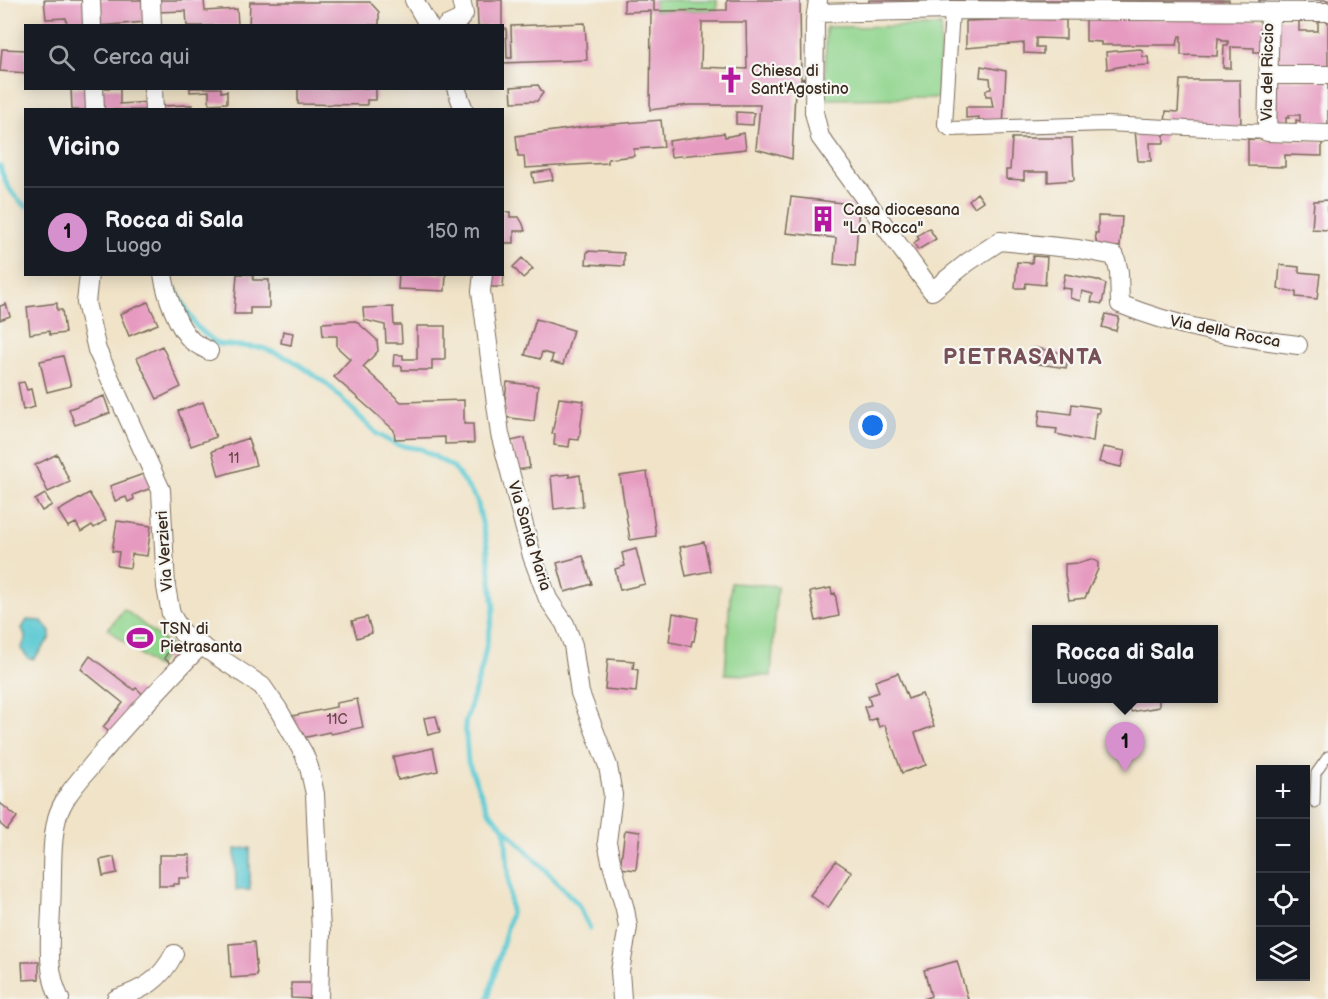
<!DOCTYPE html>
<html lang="it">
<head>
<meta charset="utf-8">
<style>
  body { margin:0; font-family:"Balsamiq Sans",sans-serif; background:#242831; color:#f1f3f6 }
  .controls { position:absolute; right:18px; bottom:18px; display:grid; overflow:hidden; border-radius:0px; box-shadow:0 3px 15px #0003 }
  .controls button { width:54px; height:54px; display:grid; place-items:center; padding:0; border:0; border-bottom:2px solid #363941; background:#171b24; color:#f1f3f6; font:30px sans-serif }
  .you { position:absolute; left:873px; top:426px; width:21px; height:21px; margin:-15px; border:4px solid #fff; border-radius:50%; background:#1a73e8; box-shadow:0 0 0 9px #1a73e833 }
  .badge { display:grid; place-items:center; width:39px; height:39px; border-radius:50%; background:#d690ce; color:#111; font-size:20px; font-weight:700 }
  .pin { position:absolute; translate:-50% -50px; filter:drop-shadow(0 2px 3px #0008) }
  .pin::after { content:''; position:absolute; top:32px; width:21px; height:18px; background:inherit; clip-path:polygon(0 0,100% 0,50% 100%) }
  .popup { position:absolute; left:1032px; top:625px; width:186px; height:78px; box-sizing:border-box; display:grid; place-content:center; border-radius:0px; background:#171b24; filter:drop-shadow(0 2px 4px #0005); font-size:20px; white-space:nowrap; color:#9ea1a6 }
  .popup b { font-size:22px; color:#f1f3f6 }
  .popup::after { content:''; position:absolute; left:50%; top:100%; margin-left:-12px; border:12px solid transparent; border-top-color:#171b24 }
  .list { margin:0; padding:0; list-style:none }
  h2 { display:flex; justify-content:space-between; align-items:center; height:78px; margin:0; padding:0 24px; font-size:26px }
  h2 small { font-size:20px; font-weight:400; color:#9ea1a6 }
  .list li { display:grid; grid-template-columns:39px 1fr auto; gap:18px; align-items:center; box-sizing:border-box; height:90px; padding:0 24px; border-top:2px solid #363941 }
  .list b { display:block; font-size:22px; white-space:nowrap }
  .list p { margin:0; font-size:20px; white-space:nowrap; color:#9ea1a6 }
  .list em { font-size:20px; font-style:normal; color:#9ea1a6 }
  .icon { flex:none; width:33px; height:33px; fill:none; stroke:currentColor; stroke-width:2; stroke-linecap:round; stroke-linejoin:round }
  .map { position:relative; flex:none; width:1328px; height:999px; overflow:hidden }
  .search { position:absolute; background:#171b24; box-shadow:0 3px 15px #0003; left:24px; top:24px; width:480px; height:66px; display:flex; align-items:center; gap:15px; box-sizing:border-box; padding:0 21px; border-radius:0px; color:#9ea1a6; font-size:22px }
  .panel { position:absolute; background:#171b24; box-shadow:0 3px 15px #0003; left:24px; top:108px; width:480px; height:168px; border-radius:0px }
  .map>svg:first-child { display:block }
  .green { fill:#91d58e; stroke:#668056; stroke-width:1.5 }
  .water { fill:#5ecad3; stroke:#4c7a78; stroke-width:1.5 }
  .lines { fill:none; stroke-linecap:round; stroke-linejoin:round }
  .stream { stroke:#5ecad3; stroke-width:5 }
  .building { fill:#e69ac0; fill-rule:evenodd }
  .service-casing { stroke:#7a6b5a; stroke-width:11 }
  .pedestrian-casing { stroke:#7a6b5a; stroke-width:16 }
  .minor-casing { stroke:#7a6b5a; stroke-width:20 }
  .service { stroke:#fff; stroke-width:9 }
  .pedestrian { stroke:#fff; stroke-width:14 }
  .minor { stroke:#fff; stroke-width:18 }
  .labels { text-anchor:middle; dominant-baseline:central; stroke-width:4.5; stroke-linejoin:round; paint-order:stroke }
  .number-label { font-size:14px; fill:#664646 }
  .poi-label { font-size:16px; fill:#3b2a1e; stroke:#f6f6f2; text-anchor:start }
  .street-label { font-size:16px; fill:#3b2a1e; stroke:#f6f6f2 }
  .district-label { font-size:22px; font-weight:bold; letter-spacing:1.5px; fill:#775157; stroke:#f6f6f2 }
</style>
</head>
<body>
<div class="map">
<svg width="1328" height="999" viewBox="0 0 1328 999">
  <rect width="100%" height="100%" fill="#f6f6f2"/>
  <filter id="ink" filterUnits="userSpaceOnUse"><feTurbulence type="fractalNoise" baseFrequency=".0167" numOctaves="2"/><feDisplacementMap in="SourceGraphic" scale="12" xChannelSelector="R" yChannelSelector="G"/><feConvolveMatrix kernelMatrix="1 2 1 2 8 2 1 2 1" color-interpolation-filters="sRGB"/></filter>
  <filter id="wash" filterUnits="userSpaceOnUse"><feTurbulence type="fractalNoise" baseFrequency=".008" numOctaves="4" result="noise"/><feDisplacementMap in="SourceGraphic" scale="24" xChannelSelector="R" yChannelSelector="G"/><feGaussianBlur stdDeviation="1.35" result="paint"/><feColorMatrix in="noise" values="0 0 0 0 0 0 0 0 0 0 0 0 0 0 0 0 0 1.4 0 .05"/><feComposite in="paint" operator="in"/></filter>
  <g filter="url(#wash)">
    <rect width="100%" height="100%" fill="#f0e3c8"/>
    <path class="green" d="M654,0H717V10L654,11Z
      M941,26L938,98L825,99L826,27Z
      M731,583L777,586L771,676L725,674Z
      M124,609L172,647L156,667L108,629Z"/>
    <path class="water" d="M27,620L42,621L50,632V638L34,659H29L21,649L26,639L22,628Z
      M250,848V890H236L235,849Z"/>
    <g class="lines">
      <path class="stream" d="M0,166C5,183 11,195 26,206
        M176,291L196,326L217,344L263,348L292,360L327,384L377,434L397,445L421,449L453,467L477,500L487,545L494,608L482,667L465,724L468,762L488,811L577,903L590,928
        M488,999L511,913L505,829"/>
    </g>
    <g id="blocks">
      <path class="building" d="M44,0H84L86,26H67L66,18L46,19Z
        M97,0H145L146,22L98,26Z
        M155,0H204L205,11L237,9L238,26H187L186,11L156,12Z
        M477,0H502V26H478Z
        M624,0H654V11H663L727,10V0H800L801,79L805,78L804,91H795L792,159L756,149L760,105H689L650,110L651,11L624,12ZM702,22H746L747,69L701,67Z
        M869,0H1229V6L869,7Z
        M1259,0H1328V6L1259,4Z
        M250,2H370L379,12V25L249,26Z
        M1318,18H1328V68H1273L1276,19H1299V31H1318Z
        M1026,19L1066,20V39L1036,38V47H1043V54L1024,53V43L966,48V21Z
        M1086,19H1265L1264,52H1254V48L1231,47V68H1223L1224,45H1228V41H1222V39L1218,38L1217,56L1181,55V36H1179L1177,45H1101V42L1086,41Z
        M585,23L587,60L502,63V28H506L507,58H512L511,26Z
        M2,49L26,50V73L0,71Z
        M1140,49L1142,50L1143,57H1148L1149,65L1129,66V65L1107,69L1106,52Z
        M981,66L1006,71L1003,127L979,128V117L966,118V107H993L991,96H986V90L991,89L990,78L980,77Z
        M1273,79L1328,80V130H1296V120L1300,121V115H1289V118H1286V126L1275,127Z
        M1180,80H1240L1241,129L1165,125L1166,111L1178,112Z
        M538,85L543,93L537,101L512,102L511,87Z
        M71,88H90V110H72Z
        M101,88H120V104L149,102V110H102Z
        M190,88H221V92L227,91V103L209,104V91L190,92Z
        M298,88H376V100H367V105L298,104Z
        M192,105V110H159V106Z
        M736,112L754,113L753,125L736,124Z
        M661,120L664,147L634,149V156L608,159V163L525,168L524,156H518L516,136L591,126Z
        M1135,130L1164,132V143H1150L1151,161H1138Z
        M724,133L725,137L744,133L746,149L671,157L669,141Z
        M1012,138H1072L1074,180L1048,182V172H1024V180L1006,179V170H1010Z
        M1248,139L1322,141V156L1285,155V167L1248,166Z
        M551,170L553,180L534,183L532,173Z
        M977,193L983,201L974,207L969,200Z
        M791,197L859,205L855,266L834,264L836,238L786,233Z
        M1328,200V230L1312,229L1314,201Z
        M502,212H510V217H519L523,224L525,231H514V243H502Z
        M1098,216L1122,217L1120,247H1097L1095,233H1098Z
        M929,228L936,239L918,250L914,243L919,239L917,236Z
        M587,251L624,253V266L586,264Z
        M1033,256L1047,257L1045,285L1026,283L1025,288H1015L1017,262L1032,263Z
        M522,258L533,269L523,278L513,267Z
        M1280,265L1299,267V272L1320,274L1317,299L1296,297V292L1278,289Z
        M237,274H253V280H269V308H250V314H234Z
        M399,274H446L445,291L398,289Z
        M488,274H504L503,287H488Z
        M1065,274L1097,280L1106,284L1102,304L1091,302L1093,294L1082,291L1080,301L1070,298L1071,289L1062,288Z
        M148,302L158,324L129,336L120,314Z
        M57,303V310H62L65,333L50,335L49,331L30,334L27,307Z
        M6,304L10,316L0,320V306Z
        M393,307L394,325H401L402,343H386L385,325L364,320L363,308Z
        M1106,314L1119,317L1116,331L1102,327Z
        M536,319L573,330L563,365L551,362L553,355L542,352L540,359L525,355Z
        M356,321L377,340L378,351L363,367L401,402L464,400V424H473L474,443L445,444V437L395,439L394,430L334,377L350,359L337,347V336H323L322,323Z
        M417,326H445V360H432V370H402V366H393L394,355H403V359H417Z
        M283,331L293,333L291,345L281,343Z
        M162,346L181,387L157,399L137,358Z
        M1035,348L1069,354L1066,368L1033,363Z
        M63,356L71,386L47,392L40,361Z
        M24,382L27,390L31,389L35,407L23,410L18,383Z
        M507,382L538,386L534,421L503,417Z
        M104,396L110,413L75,425L69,409Z
        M559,398L584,401L579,440L570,439L569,447L554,445L555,434H552Z
        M203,402L216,437L191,446L178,411Z
        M1072,404L1099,408V413H1096L1093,442L1056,434L1057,429L1038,427L1040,410L1071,414Z
        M248,438L256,465L219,476L212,451Z
        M525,438L530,468L516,470L511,441Z
        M1103,447L1125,451L1121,467L1099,462Z
        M57,454L70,482L48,492L35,465Z
        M149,472L154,487L133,495L134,499L128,502L126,497L115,501L110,486Z
        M647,472L656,536L630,540L620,476Z
        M569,474V477L580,475L583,506L554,509L551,476Z
        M89,493L106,520L94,528L92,525L81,532L76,523L68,527L58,511Z
        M45,494L52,505L42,511L35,500Z
        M117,521L151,526L147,556L132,554L130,568L117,566L119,552L112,551Z
        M704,542L710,571L686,576L680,547Z
        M636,549L645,584L620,590L615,569L625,566L622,553Z
        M583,556L592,584L565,592L557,563Z
        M1091,559L1098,562V569L1085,598L1069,600L1065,575V564L1078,563Z
        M831,588L832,594L835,593L839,616L816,621L810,592Z
        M673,613L698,618L694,641H692L691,646L669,642Z
        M367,617L372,633L357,638L352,621Z
        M172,647L179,653L171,664L164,658Z
        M90,656L134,690L136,688L144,695L112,734L103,727L123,703L81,669Z
        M608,659L634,661L633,669L638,670L636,692L605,689Z
        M898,673L908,699L922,694L934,726L915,733L926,765L902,773L885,725L879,727L876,718L869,721L864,707L871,705L868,696L879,692L875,681Z
        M357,699L363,727L331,734L329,732L298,739L292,716L336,707V703Z
        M1128,699H1159V707L1131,712Z
        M436,716L440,732L428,735L424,718Z
        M433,748L438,771L398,780L393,757Z
        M0,803L17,817L7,830L0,824Z
        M625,830L640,832L636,870L620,868Z
        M159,855H190V878H179V884H173V886H159Z
        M114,857L117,873L103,876L100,860Z
        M836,861L852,872L828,908L810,895Z
        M254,942L257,976L231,978L229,944Z
        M957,961L968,999H923L931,996L924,970Z
        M22,962H39V979L23,980Z
        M291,983H313L314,999L291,998Z"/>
    </g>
  </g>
  <g filter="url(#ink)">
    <use href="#blocks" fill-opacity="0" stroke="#7a6b5a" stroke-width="1.5"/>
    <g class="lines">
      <g class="service-casing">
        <path id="service" d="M1315,803L1316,773L1328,756"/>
      </g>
      <g class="pedestrian-casing">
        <path id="pedestrian" d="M952,10L945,125L950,129L1107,124L1267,132"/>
      </g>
      <g class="minor-casing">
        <path id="minor" d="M91,0L92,26
          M151,0L152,26
          M414,0L429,26
          M818,0L815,21L814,112L820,137L932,291L968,262L1000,241L1078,249L1115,256L1119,272L1120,304C1178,328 1237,337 1298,345
          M1270,12L1267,132L1328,134
          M816,13L952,10L1328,12
          M446,26L459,20L464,14L461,0
          M1268,75H1328
          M94,88L95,110
          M153,88L154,110
          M456,88L464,110
          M89,274L86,303L97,350L161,490L166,587L171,614L182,633L262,686L278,709L304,754L309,767L315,794L321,933L319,999
          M163,274C166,294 177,327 192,341C197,345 204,348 209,351
          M483,274L481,291L500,434L532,556L548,599L565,624L573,645L580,693L608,766L613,795L607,842L611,861L625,909L628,927L620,971L622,999
          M60,999C46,971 50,939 51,909C53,880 50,847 57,818C63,797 79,781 92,765C126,723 163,685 200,646
          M116,999C144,989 160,981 174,954"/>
      </g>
      <use href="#service" class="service"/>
      <use href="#pedestrian" class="pedestrian"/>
      <use href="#minor" class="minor"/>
    </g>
  </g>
  <defs>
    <g id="church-bare" transform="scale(2.07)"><path d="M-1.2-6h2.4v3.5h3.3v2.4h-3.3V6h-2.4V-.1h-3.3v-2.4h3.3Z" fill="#b5179e" stroke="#f6f6f2" stroke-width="2.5" paint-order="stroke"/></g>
    <g id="building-bare" transform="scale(2.07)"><path d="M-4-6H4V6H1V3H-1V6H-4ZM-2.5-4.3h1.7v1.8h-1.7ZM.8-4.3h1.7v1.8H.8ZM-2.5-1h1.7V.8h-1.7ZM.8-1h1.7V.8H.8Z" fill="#b5179e" stroke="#f6f6f2" stroke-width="2.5" paint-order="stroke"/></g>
    <g id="stadium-bare" transform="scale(2.07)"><path d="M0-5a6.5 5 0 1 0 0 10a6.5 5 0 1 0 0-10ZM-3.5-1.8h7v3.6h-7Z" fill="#b5179e" stroke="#f6f6f2" stroke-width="2.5" paint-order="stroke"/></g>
  </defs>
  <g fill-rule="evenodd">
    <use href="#church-bare" x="731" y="80"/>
    <use href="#building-bare" x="823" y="219"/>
    <use href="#stadium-bare" x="140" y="638"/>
  </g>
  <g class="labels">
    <g class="number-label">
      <text x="234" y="458">11</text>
      <text x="337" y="719">11C</text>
    </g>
    <g class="poi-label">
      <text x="751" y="71">Chiesa di<tspan x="751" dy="18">Sant'Agostino</tspan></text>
      <text x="843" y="210">Casa diocesana<tspan x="843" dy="18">"La Rocca"</tspan></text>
      <text x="160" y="629">TSN di<tspan x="160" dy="18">Pietrasanta</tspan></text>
    </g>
    <g class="street-label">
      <text transform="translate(1268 72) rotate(-89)">Via del Riccio</text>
      <text transform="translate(1225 332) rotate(11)">Via della Rocca</text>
      <text transform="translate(529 536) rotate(73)">Via Santa Maria</text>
      <text transform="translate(165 551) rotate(-94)">Via Verzieri</text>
    </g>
    <g class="district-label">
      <text x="1023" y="357">PIETRASANTA</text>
    </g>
  </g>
</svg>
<div class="controls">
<button>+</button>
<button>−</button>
<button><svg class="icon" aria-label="locate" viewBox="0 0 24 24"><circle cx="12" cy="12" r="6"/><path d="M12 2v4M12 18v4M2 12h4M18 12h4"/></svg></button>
<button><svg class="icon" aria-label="layers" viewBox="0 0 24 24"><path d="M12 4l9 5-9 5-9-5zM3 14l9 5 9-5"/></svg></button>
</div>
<div class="you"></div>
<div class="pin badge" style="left:1125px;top:772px">1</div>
<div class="popup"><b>Rocca di Sala</b>Luogo</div>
<div class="search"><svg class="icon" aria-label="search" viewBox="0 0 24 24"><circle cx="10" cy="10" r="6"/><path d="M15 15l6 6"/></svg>Cerca qui</div>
<section class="panel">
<h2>Vicino<small></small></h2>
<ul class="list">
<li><span class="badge">1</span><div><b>Rocca di Sala</b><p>Luogo</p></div><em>150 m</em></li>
</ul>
</section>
</div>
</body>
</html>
